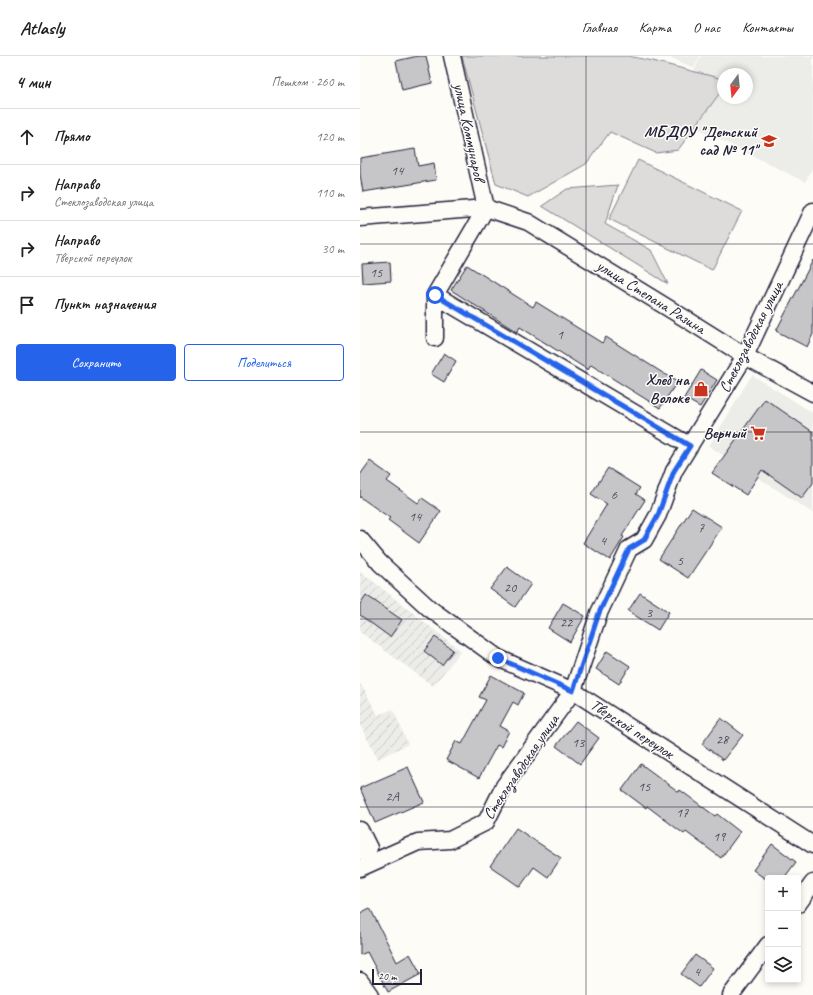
<!DOCTYPE html>
<html lang="ru">
<head>
<meta charset="utf-8">
<style>
  body { margin:0; font-family:Caveat,sans-serif; background:#f2f2f2; color:#202124 }
  .controls { position:absolute; right:12px; bottom:12px; display:grid; overflow:hidden; border-radius:4px; box-shadow:0 2px 6px #0003 }
  .controls button { width:36px; height:36px; display:grid; place-items:center; padding:0; border:0; border-bottom:1px solid #e0e0e0; background:#fff; color:#202124; font:20px sans-serif }
  .compass { position:absolute; left:357px; top:12px; width:36px; height:36px; border-radius:50%; background:#fff; box-shadow:0 2px 6px #0003; rotate:195deg }
  .scale { position:absolute; left:12px; bottom:10px; width:50px; box-sizing:border-box; padding-left:4px; border:2px solid #22223b; border-top:0; font-size:11px; line-height:14px; white-space:nowrap; color:#22223b; -webkit-text-stroke:3px #fdfcf7; paint-order:stroke }
  .stop { position:absolute; width:12px; height:12px; margin:-9px; border:3px solid #2563eb; border-radius:50%; background:#fff }
  .stop.end { background:#2563eb; border-color:#fff; box-shadow:0 1px 4px #0008 }
  .list { margin:0; padding:0; list-style:none }
  h2 { display:flex; justify-content:space-between; align-items:center; height:52px; margin:0; padding:0 16px; font-size:17px }
  h2 small { font-size:13px; font-weight:400; color:#757577 }
  .list li { display:grid; grid-template-columns:26px 1fr auto; gap:12px; align-items:center; box-sizing:border-box; height:56px; padding:0 16px; border-top:1px solid #e0e0e0 }
  .list b { display:block; font-size:15px; white-space:nowrap }
  .list p { margin:0; font-size:13px; white-space:nowrap; color:#757577 }
  .list em { font-size:13px; font-style:normal; color:#757577 }
  .actions { display:flex; gap:8px; padding:12px 16px }
  .actions a { flex:1; padding:9px 0; border:1px solid #2563eb; border-radius:4px; text-align:center; font-size:14px; color:#2563eb }
  .actions .main { background:#2563eb; color:#fff }
  .icon { flex:none; width:22px; height:22px; fill:none; stroke:currentColor; stroke-width:2; stroke-linecap:round; stroke-linejoin:round }
  .map { position:relative; flex:none; width:453px; height:939px; overflow:hidden }
  header { display:flex; align-items:center; gap:24px; box-sizing:border-box; height:56px; padding:0 20px; background:#fff; border-bottom:1px solid #e0e0e0 }
  header strong { font-size:19px }
  nav { display:flex; gap:22px; margin-inline-start:auto; font-size:14px }
  main { display:flex }
  aside { flex:1; background:#fff }
  .map>svg:first-child { display:block }
  .built { fill:#ecece9; fill-rule:evenodd }
  .industrial { fill:url(#industrial-furrows) }
  .green { fill:#dddcdb; stroke:#807f8b }
  .building { fill:#c6c6c8; stroke:#22223b }
  .lines { fill:none; stroke-linecap:round; stroke-linejoin:round }
  .minor-casing { stroke:#22223b; stroke-width:19 }
  .minor { stroke:#fdfcf7; stroke-width:16 }
  .route { stroke:#2563eb; stroke-width:5 }
  .grid { fill:none; stroke:#22223b; stroke-width:1; stroke-opacity:0.55 }
  .labels { text-anchor:middle; dominant-baseline:central; stroke-width:3; stroke-linejoin:round; paint-order:stroke }
  .number-label { font-size:14px; fill:#4b4b5e }
  .street-label { font-size:16px; fill:#22223b; stroke:#fdfcf7 }
  .poi-label { font-size:16px; font-weight:bold; fill:#22223b; stroke:#fdfcf7; text-anchor:end }
</style>
</head>
<body>
<header>
<strong>Atlasly</strong>
<nav><a>Главная</a><a>Карта</a><a>О нас</a><a>Контакты</a></nav>
</header>
<main>
<aside>
<h2>4 мин<small>Пешком · 260 m</small></h2>
<ul class="list">
<li><svg class="icon" aria-label="ahead" viewBox="0 0 24 24"><path d="M12 20V5M6 11l6-6 6 6"/></svg><div><b>Прямо</b></div><em>120 m</em></li>
<li><svg class="icon" aria-label="right" viewBox="0 0 24 24"><path d="M7 20v-9h11M14 6l5 5-5 5"/></svg><div><b>Направо</b><p>Стеклозаводская улица</p></div><em>110 m</em></li>
<li><svg class="icon" aria-label="right" viewBox="0 0 24 24"><path d="M7 20v-9h11M14 6l5 5-5 5"/></svg><div><b>Направо</b><p>Тверской переулок</p></div><em>30 m</em></li>
<li><svg class="icon" aria-label="arrive" viewBox="0 0 24 24"><path d="M6 21V4h12l-3 4 3 4H6"/></svg><div><b>Пункт назначения</b></div></li>
</ul>
<div class="actions"><a class="main">Сохранить</a><a>Поделиться</a></div>
</aside>
<div class="map">
<svg width="453" height="939" viewBox="0 0 453 939">
  <defs>
    <pattern id="industrial-furrows" width="10" height="10" patternUnits="userSpaceOnUse"><rect width="10" height="10" fill="#ecece9"/><path d="M-1 1l2-2M0 10L10 0M9 11l2-2" fill="none" stroke="#cacac9"/></pattern>
  </defs>
  <rect width="100%" height="100%" fill="#fdfcf7"/>
  <filter id="ink" filterUnits="userSpaceOnUse"><feTurbulence type="fractalNoise" baseFrequency=".025" numOctaves="2"/><feDisplacementMap in="SourceGraphic" scale="8" xChannelSelector="R" yChannelSelector="G"/><feConvolveMatrix kernelMatrix="1 2 1 2 8 2 1 2 1" color-interpolation-filters="sRGB"/></filter>
  <g filter="url(#ink)">
    <path class="built" d="M307,0H340L334,12Z
      M341,0H453V111L445,126L313,60ZM363,18H387V42H363Z
      M392,319L453,357V457L349,390Z"/>
    <path class="industrial" d="M0,515L101,595L73,630L0,576Z
      M0,627L18,659L33,653L48,688L18,703L0,669Z"/>
    <path class="green" d="M102,0H268L293,5L359,22L362,34L318,94L296,97L250,76L226,108L168,141L136,128Z
      M278,104L382,155L352,214L249,163Z
      M258,129L245,168L291,194L308,228L182,150L207,133Z"/>
    <path class="building" d="M58,0H66L72,27L42,34L36,5Z
      M55,93L58,110L74,107L76,124L3,136L0,118V102Z
      M453,204V278L447,291L416,275Z
      M30,206L31,225L3,227L2,208Z
      M107,209L173,251L176,246L242,287L246,281L317,326L300,352L231,309L228,314L160,271L157,276L91,234Z
      M84,297L96,305L84,326L71,318Z
      M341,314L357,324L340,351L324,342Z
      M405,343L453,376V427L442,442L402,414L386,439L352,417Z
      M10,405L31,420L27,425L58,447L62,442L81,455L59,487L28,464L30,462L0,441V419Z
      M248,412L280,432L276,438L285,444L262,480L264,481L250,504L223,487L247,448L231,438Z
      M332,452L362,471L328,522L299,503Z
      M147,511L171,528L155,551L130,533Z
      M280,537L309,556L298,574L268,555Z
      M6,539L42,564L30,581L0,559V548Z
      M203,547L225,560L210,586L188,572Z
      M75,581L93,594L82,609L64,595Z
      M247,595L270,610L259,628L236,613Z
      M131,619L164,637L158,649L153,646L140,670L149,675L141,691L137,689L119,722L86,704L96,685L102,688L126,644L119,641Z
      M361,662L383,679L363,704L342,688Z
      M216,665L239,682L220,708L196,690Z
      M281,708L319,736L320,734L355,760L357,758L380,776L361,802L326,776L324,778L287,750L286,752L262,734Z
      M48,711L64,746L15,767L0,732Z
      M156,772L201,802L188,821L174,811L160,831L130,810Z
      M412,788L436,806L424,822H404L393,814Z
      M10,852L37,906L50,898L61,918L28,936L7,896L0,899V857Z
      M335,899L353,912L339,931L321,918Z"/>
    <g class="lines">
      <g class="minor-casing">
        <path id="minor" d="M92,0L126,152
          M126,152L75,239L330,390
          M0,162L126,152L168,166L326,263L385,300L453,337
          M75,282V239
          M0,483L20,507L69,552L138,602L213,635L453,789
          M0,774L9,792L0,795
          M0,812L58,786L90,784L126,766L144,730L213,635L239,557L269,493L284,484L298,459L314,415L385,300L453,155
          M438,848L453,827
          M0,925L10,939
          M371,939L408,889"/>
      </g>
      <use href="#minor" class="minor"/>
    </g>
  </g>
  <g class="lines" filter="url(#ink)">
    <path class="route" d="M75,239L330,390L314,415L298,459L284,484L269,493L239,557L213,635L138,602"/>
  </g>
  <path class="grid" d="M226,0V939M0,188H453M0,376H453M0,563H453M0,751H453"/>
  <defs>
    <g id="school-bare" transform="scale(1.2)"><path d="M0-5L7-2L0 1L-7-2ZM-4 1L0 2.5L4 1V4Q0 6-4 4Z" fill="#c8321e" stroke="#fdfcf7" stroke-width="2.5" paint-order="stroke"/></g>
    <g id="shop-bare" transform="scale(1.2)"><path d="M-5-2.5h2.3a2.7 3.5 0 0 1 5.4 0H5L5.5 6h-11ZM-1.5-2.5h3a1.5 2.3 0 0 0-3 0Z" fill="#c8321e" stroke="#fdfcf7" stroke-width="2.5" paint-order="stroke"/></g>
    <g id="supermarket-bare" transform="scale(1.2)"><path d="M-6-5.5h2.5l.6 2H6L4.5 2H-2.5L-4.4-4H-6ZM-1.5 3.2a1.3 1.3 0 1 0 .1 0ZM3 3.2a1.3 1.3 0 1 0 .1 0Z" fill="#c8321e" stroke="#fdfcf7" stroke-width="2.5" paint-order="stroke"/></g>
  </defs>
  <g fill-rule="evenodd">
    <use href="#school-bare" x="409" y="85"/>
    <use href="#shop-bare" x="341" y="333"/>
    <use href="#supermarket-bare" x="398" y="377"/>
  </g>
  <g class="labels">
    <g class="number-label">
      <text x="37" y="114">14</text>
      <text x="16" y="216">15</text>
      <text x="200" y="278">1</text>
      <text x="254" y="438">6</text>
      <text x="55" y="460">14</text>
      <text x="341" y="471">7</text>
      <text x="243" y="484">4</text>
      <text x="320" y="504">5</text>
      <text x="150" y="531">20</text>
      <text x="289" y="556">3</text>
      <text x="206" y="566">22</text>
      <text x="362" y="683">28</text>
      <text x="218" y="686">13</text>
      <text x="284" y="730">15</text>
      <text x="32" y="740">2А</text>
      <text x="322" y="756">17</text>
      <text x="359" y="780">19</text>
      <text x="337" y="915">4</text>
    </g>
    <g class="street-label">
      <text transform="translate(109 76) rotate(78)">улица Коммунаров</text>
      <text transform="translate(291 241) rotate(32)">улица Степана Разина</text>
      <text transform="translate(391 281) rotate(-63)">Стеклозаводская улица</text>
      <text transform="translate(272 673) rotate(33)">Тверской переулок</text>
      <text transform="translate(161 711) rotate(-56)">Стеклозаводская улица</text>
    </g>
    <g class="poi-label">
      <text x="397" y="76">МБДОУ "Детский<tspan x="397" dy="18">сад № 11"</tspan></text>
      <text x="329" y="324">Хлеб на<tspan x="329" dy="18">Волоке</tspan></text>
      <text x="386" y="377">Верный</text>
    </g>
  </g>
</svg>
<div class="controls">
<button>+</button>
<button>−</button>
<button><svg class="icon" aria-label="layers" viewBox="0 0 24 24"><path d="M12 4l9 5-9 5-9-5zM3 14l9 5 9-5"/></svg></button>
</div>
<svg class="compass" viewBox="-18 -18 36 36"><path d="M0-13l5 13h-10z" fill="#e53935"/><path d="M0 13l5-13h-10z" fill="#757577"/></svg>
<div class="scale">20 m</div>
<div class="stop" style="left:75px;top:239px"></div>
<div class="stop end" style="left:138px;top:602px"></div>
</div>
</main>
</body>
</html>
